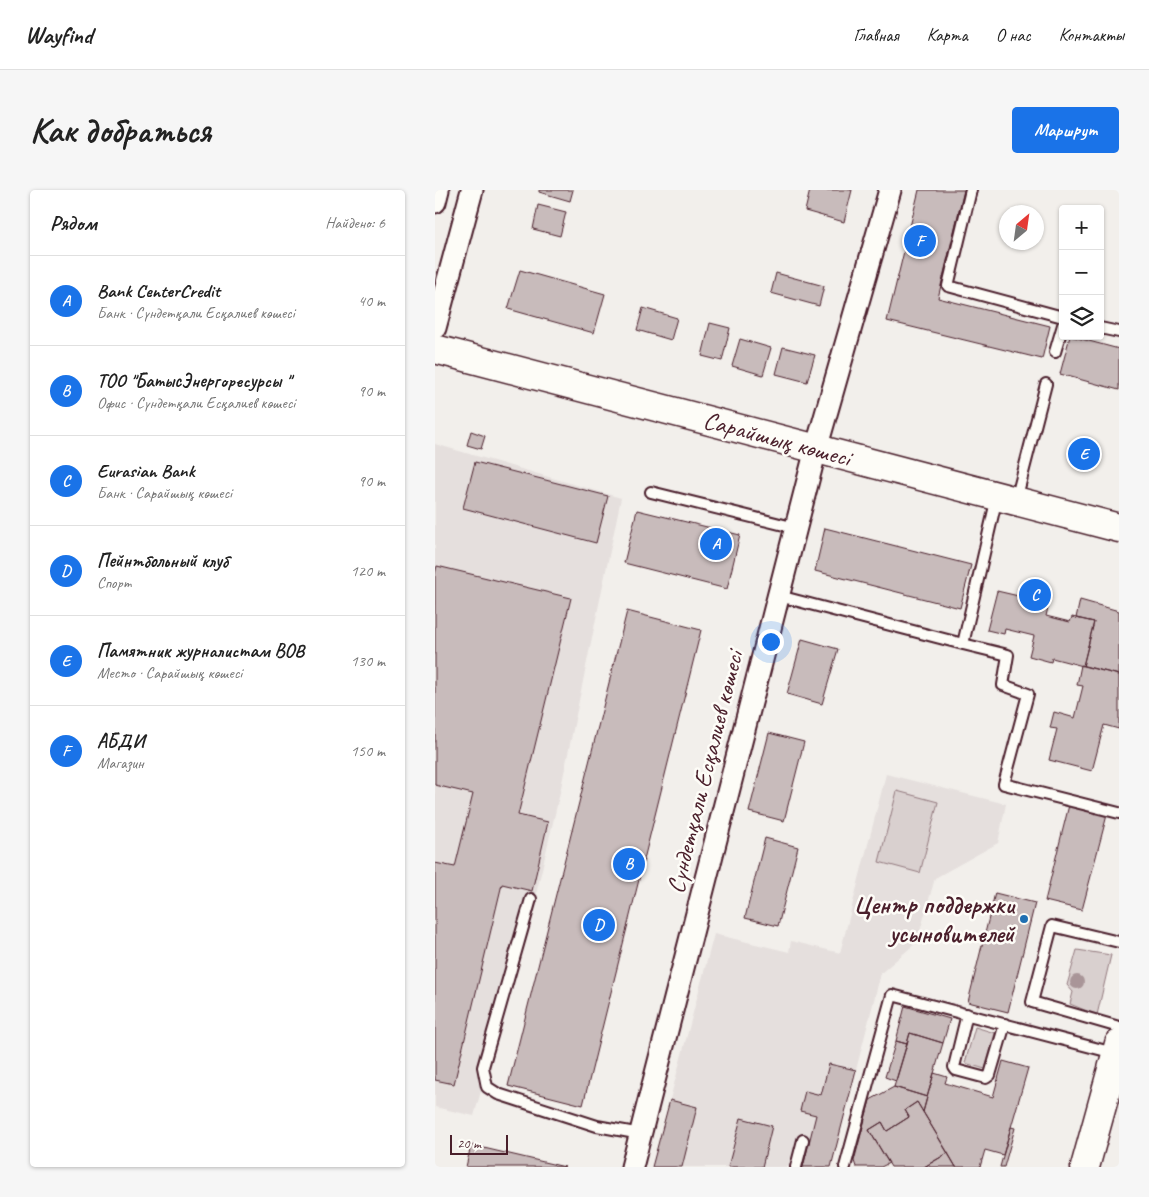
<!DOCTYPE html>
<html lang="ru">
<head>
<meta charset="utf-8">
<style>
  body { margin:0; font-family:Caveat,sans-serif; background:#f6f6f6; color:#222 }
  .controls { position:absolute; right:15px; top:15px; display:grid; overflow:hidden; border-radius:5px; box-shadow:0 1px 4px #0004 }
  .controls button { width:45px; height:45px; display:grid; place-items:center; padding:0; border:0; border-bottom:1px solid #e0e0e0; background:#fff; color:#222; font:25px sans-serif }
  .compass { position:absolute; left:564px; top:15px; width:45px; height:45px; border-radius:50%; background:#fff; box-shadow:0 1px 4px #0004; rotate:29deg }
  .scale { position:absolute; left:15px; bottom:12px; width:58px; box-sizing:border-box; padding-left:5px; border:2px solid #4a1f2b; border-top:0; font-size:14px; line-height:18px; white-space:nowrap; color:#4a1f2b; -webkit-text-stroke:4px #fdfcf7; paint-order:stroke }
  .you { position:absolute; left:335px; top:451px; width:18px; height:18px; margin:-12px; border:4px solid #fff; border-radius:50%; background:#1a73e8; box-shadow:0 0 0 8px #1a73e833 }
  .badge { display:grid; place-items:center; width:32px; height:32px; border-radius:50%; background:#1a73e8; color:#fff; font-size:16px; font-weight:700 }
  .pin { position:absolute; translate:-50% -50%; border:2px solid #fff; box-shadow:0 1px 5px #0006 }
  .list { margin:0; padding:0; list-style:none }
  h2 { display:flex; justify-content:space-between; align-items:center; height:65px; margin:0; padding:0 20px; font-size:21px }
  h2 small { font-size:16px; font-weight:400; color:#767676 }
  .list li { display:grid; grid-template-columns:32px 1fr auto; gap:15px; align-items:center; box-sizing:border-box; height:90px; padding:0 20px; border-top:1px solid #e0e0e0 }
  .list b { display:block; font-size:19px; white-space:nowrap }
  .list p { margin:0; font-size:16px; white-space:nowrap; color:#767676 }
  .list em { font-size:16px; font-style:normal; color:#767676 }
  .icon { flex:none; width:28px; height:28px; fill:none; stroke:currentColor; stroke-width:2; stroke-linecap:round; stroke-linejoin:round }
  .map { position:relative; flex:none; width:684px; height:977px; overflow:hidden; border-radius:5px }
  header { display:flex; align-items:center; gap:30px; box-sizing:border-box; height:70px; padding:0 25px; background:#fff; border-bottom:1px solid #e0e0e0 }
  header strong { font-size:24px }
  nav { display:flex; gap:28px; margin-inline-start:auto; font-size:18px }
  .intro { display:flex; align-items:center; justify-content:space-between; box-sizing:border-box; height:120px; padding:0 30px }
  h1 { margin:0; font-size:35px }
  .button { padding:12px 22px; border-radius:5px; background:#1a73e8; color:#fff; font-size:18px; font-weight:700 }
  main { display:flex; gap:30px; padding:0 30px }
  aside { flex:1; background:#fff; border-radius:5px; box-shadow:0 1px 4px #0004 }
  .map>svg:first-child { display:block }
  .built { fill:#e5dfdd }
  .green { fill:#d9d0cf; stroke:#92787d }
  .building { fill:#c8bbbb; stroke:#4a1f2b }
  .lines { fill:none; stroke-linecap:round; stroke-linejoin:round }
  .lane-casing { stroke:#4a1f2b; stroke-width:14 }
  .street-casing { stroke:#4a1f2b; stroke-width:25 }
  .secondary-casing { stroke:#4a1f2b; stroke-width:31 }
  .lane { stroke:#fdfcf7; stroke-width:10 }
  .street { stroke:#fdfcf7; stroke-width:21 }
  .secondary { stroke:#fdfcf7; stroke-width:28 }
  .tree { fill:#a99598 }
  .poi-dot { fill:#1f6fb2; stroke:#fdfcf7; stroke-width:2 }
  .labels { text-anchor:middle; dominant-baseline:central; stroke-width:5; stroke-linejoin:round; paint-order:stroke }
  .street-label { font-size:25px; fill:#4a1f2b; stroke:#fdfcf7 }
  .poi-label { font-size:25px; font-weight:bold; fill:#4a1f2b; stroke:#fdfcf7; text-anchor:end }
</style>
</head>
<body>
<header>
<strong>Wayfind</strong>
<nav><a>Главная</a><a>Карта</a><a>О нас</a><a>Контакты</a></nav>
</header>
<div class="intro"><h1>Как добраться</h1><a class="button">Маршрут</a></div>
<main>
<aside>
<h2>Рядом<small>Найдено: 6</small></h2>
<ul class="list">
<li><span class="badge">A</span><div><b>Bank CenterCredit</b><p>Банк · Сүндетқали Есқалиев көшесі</p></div><em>40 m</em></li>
<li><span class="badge">B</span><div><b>ТОО &quot;БатысЭнергоресурсы &quot;</b><p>Офис · Сүндетқали Есқалиев көшесі</p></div><em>90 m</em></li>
<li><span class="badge">C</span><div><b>Eurasian Bank</b><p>Банк · Сарайшық көшесі</p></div><em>90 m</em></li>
<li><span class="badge">D</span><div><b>Пейнтбольный клуб</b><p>Спорт</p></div><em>120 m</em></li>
<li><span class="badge">E</span><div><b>Памятник журналистам ВОВ</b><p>Место · Сарайшық көшесі</p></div><em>130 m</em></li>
<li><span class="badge">F</span><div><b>АБДИ</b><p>Магазин</p></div><em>150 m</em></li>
</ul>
</aside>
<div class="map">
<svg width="684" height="977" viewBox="0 0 684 977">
  <rect width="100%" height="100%" fill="#f2efeb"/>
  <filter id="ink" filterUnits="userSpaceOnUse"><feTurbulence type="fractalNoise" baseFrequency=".02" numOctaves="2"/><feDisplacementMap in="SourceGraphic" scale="10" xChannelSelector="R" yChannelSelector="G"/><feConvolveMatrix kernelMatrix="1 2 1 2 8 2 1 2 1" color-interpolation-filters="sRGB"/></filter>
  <g filter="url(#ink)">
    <path class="built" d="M0,254L186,308L124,607L98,717L39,926L0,917Z
      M451,584L571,614L563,653L500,688L482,752L446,783L396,977H217L279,744L354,762L356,751L405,763Z"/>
    <path class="green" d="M462,601L503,612L485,683L444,672Z
      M642,760L676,765L662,825L635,814L638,802L632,795Z
      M540,837L560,843L550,879L530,873Z"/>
    <path class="building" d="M104,0H138L135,11L104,2Z
      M375,0H417L409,32L370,21Z
      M484,0H529L503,108L615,136L607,169L452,131Z
      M103,15L131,22L125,46L98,39Z
      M85,80L170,104L159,143L73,119Z
      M341,83L389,96L384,116L336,103Z
      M208,118L242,128L236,150L202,140Z
      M275,133L295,138L287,171L267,166Z
      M635,146L684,159V200L625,184Z
      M305,149L336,158L328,185L297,176Z
      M348,157L380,165L372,192L341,184Z
      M36,241L50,246L46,259L32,255Z
      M40,272L173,306L161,353L28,318Z
      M202,320L305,345L292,399L189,373Z
      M390,338L536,375L525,418L380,381Z
      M2,376L136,408L83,625L113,632L97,701L67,694L19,894L0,890V673L20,677L38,604L0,595V384Z
      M594,399L616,405L611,426L635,432L637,427L659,432L648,476L617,468L616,472L594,466L599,446L570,439L569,444L552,440L562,401L592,408Z
      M645,410L684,421V485L648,476L659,432L641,428Z
      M192,421L266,440L148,915L73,896Z
      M367,449L403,459L387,514L352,504Z
      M646,475L684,485V539L669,535L657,581L614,570L622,539L615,538L619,522L640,528L648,496L642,495Z
      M334,543L369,552L349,631L314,622Z
      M634,615L672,625L647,720L610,711Z
      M330,648L363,657L343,736L310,728Z
      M560,703L600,713L573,822L533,812Z
      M470,816L515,829L508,853L475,843L472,854L461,851Z
      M475,843L508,853L492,907L459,897Z
      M461,851L472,854L461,891L450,887Z
      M568,871L593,878L568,965L550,960L545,977H521L488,922L499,883L512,887L510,893L558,907Z
      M394,874L421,880L396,977H368L381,925L365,921L370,901L386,905Z
      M459,897L492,907L488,922L482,912L470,920L474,927L452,941L447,932L434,940L454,973L446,977H421L419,971L435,910Z
      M235,910L262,917L247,977H217Z
      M482,912L513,963L489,977H456L434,940L447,932L452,941L474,927L470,920Z
      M306,928L337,936L327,977H293Z
      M576,937L580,938L569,977H565Z
      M36,955L130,977H31Z
      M513,963L521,977H489Z"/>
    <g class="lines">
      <g class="lane-casing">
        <path id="lane" d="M536,0L513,96L628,127
          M665,138L684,142
          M620,162L628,135
          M216,302L361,338
          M562,307L528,454L573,465L568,495L593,504L569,594L684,623
          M581,310L611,194
          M344,406L528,454
          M96,709L48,877L52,897L63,904L162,936L206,944
          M684,752L617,736L597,812L684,837
          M532,824L519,877L521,880L551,888L555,885L570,834
          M361,977L368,950
          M410,977L457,805L679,863"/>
      </g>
      <g class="street-casing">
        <path id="street" d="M0,12L3,0
          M0,138L37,0
          M197,977L381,259L455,0"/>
      </g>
      <g class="secondary-casing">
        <path id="secondary" d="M0,159L684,338
          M650,977L684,854"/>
      </g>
      <use href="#lane" class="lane"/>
      <use href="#street" class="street"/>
      <use href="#secondary" class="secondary"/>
    </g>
    <circle class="tree" cx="642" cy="792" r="7"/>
  </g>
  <circle class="poi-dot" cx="589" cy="729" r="5"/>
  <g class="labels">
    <g class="street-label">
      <text transform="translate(342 249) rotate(15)">Сарайшық көшесі</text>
      <text transform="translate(270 582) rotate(-76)">Сүндетқали Есқалиев көшесі</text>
    </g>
    <g class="poi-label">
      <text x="579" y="715">Центр поддержки<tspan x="579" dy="29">усыновителей</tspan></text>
    </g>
  </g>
</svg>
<div class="controls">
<button>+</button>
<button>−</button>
<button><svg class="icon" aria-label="layers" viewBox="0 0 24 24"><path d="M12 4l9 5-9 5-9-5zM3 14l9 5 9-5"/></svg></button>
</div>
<svg class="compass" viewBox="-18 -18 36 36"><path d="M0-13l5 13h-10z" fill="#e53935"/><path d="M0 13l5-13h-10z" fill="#767676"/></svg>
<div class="scale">20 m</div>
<div class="you"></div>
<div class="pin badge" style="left:281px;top:354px">A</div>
<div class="pin badge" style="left:194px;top:674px">B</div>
<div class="pin badge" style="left:600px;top:405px">C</div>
<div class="pin badge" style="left:164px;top:735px">D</div>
<div class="pin badge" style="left:649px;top:264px">E</div>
<div class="pin badge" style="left:485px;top:51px">F</div>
</div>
</main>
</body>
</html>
